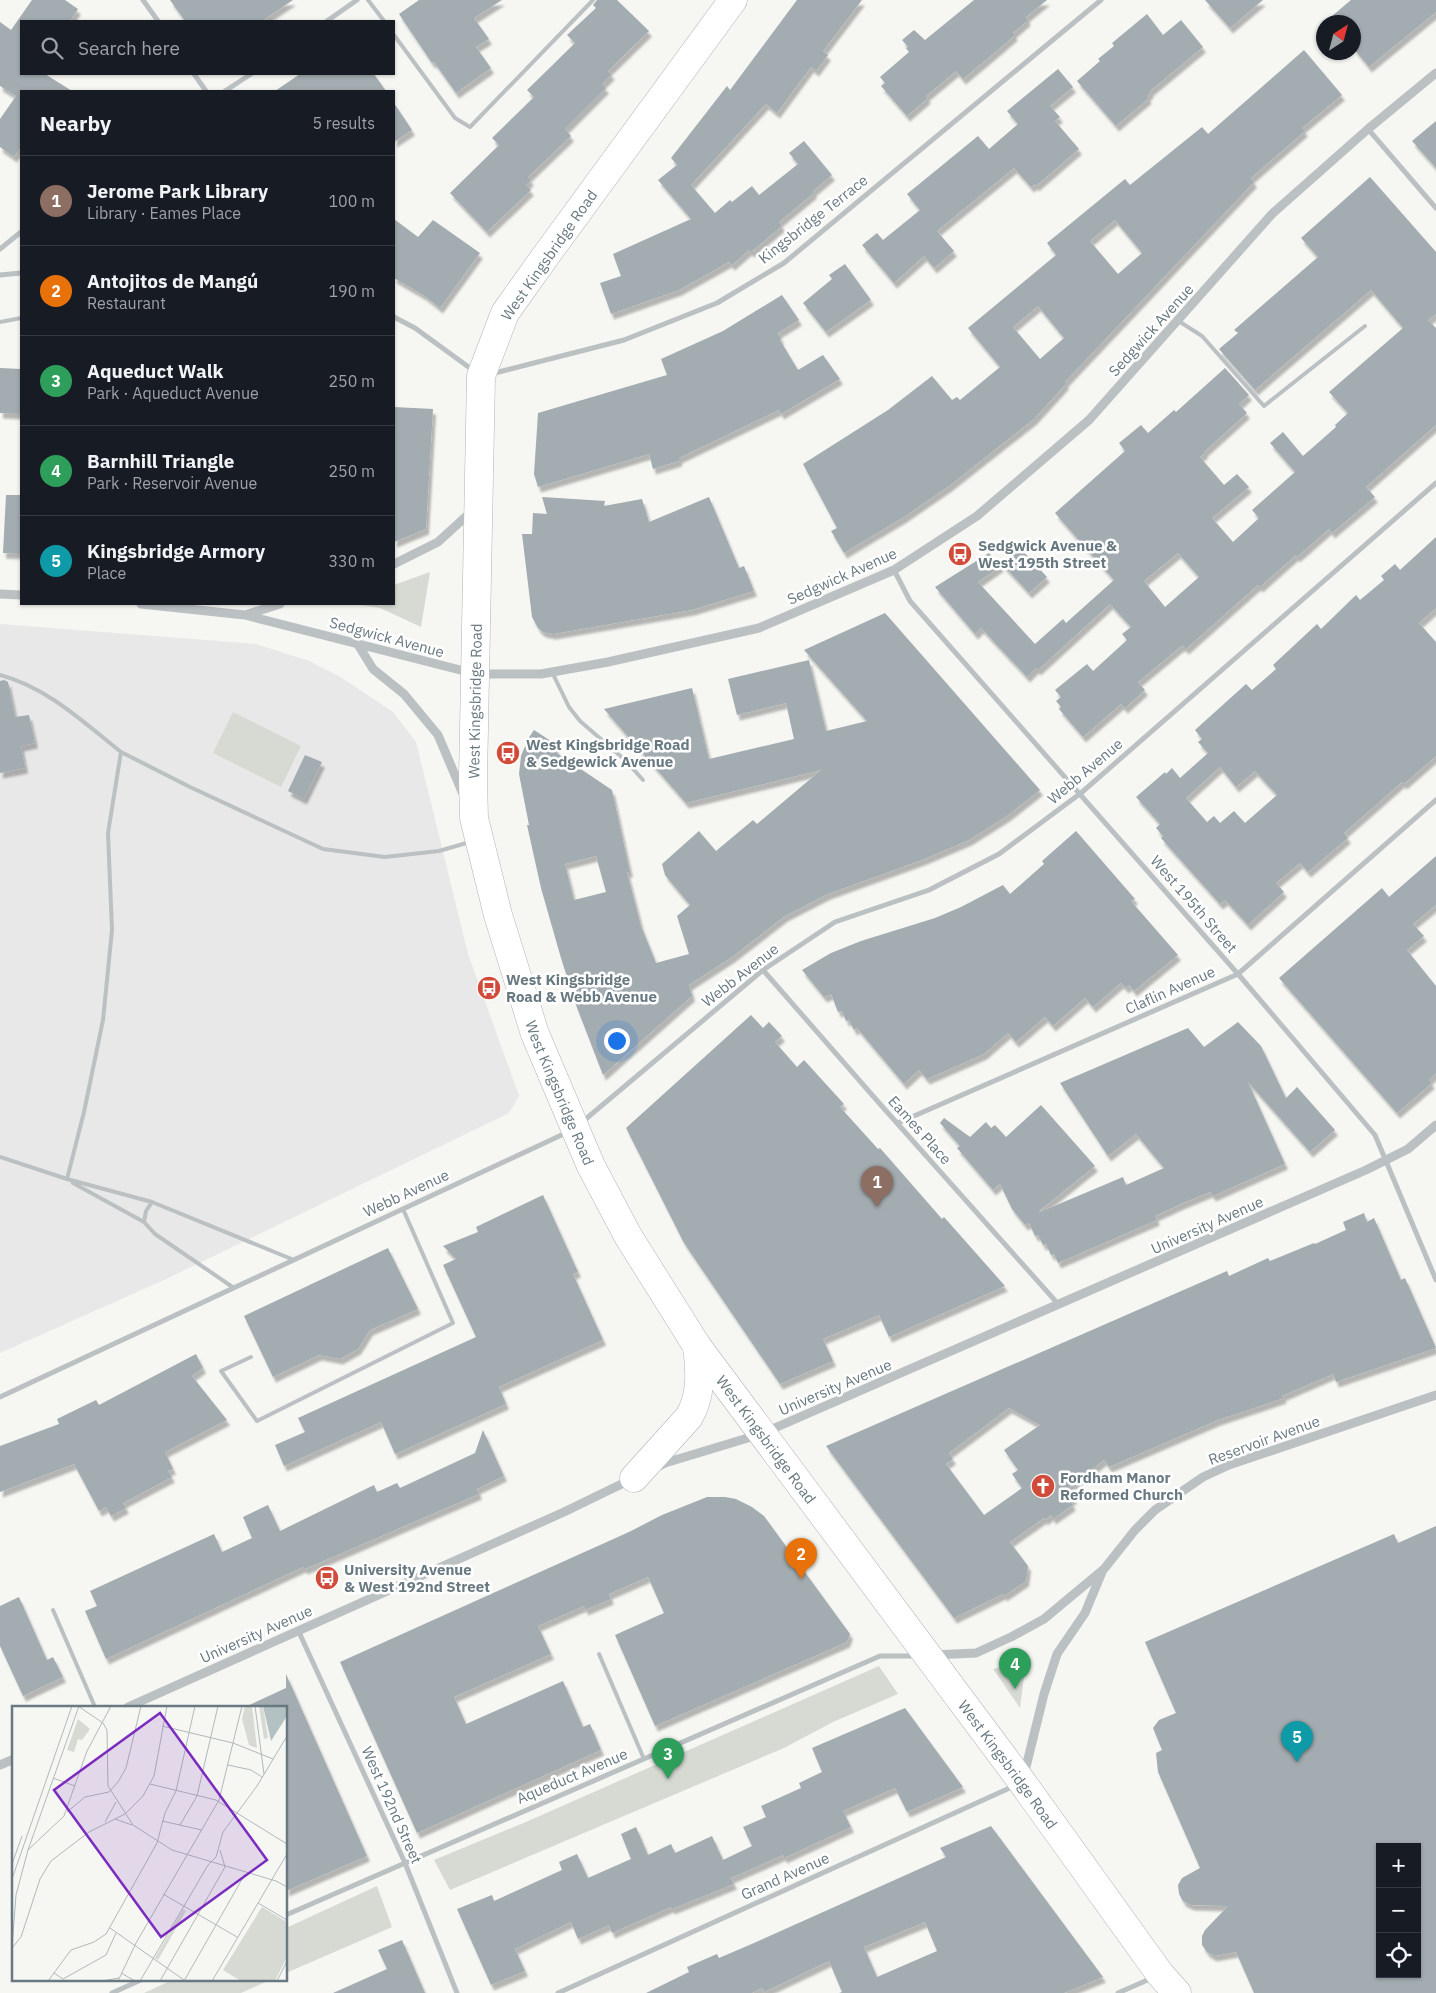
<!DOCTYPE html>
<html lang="en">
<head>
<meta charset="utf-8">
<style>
  body { margin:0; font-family:"IBM Plex Sans",sans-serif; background:#242831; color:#f1f3f6 }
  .controls { position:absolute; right:15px; bottom:15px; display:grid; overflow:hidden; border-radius:0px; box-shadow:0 1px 4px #0004 }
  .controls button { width:45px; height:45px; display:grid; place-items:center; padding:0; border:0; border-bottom:1px solid #363941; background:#171b24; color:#f1f3f6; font:25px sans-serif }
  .compass { position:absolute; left:1316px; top:15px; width:45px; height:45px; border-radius:50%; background:#171b24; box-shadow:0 1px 4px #0004; rotate:36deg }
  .you { position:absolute; left:616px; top:1040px; width:18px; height:18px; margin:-12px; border:4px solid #fff; border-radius:50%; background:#1a73e8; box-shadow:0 0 0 8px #1a73e833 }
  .badge { display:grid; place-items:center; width:32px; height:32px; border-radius:50%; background:#b45309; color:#fff; font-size:16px; font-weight:700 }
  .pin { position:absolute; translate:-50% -41px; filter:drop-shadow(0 1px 2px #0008) }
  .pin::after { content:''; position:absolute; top:26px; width:18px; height:15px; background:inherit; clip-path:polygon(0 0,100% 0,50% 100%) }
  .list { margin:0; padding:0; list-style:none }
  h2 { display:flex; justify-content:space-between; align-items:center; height:65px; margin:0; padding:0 20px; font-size:21px }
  h2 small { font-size:16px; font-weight:400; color:#9ea1a6 }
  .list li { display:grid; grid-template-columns:32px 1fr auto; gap:15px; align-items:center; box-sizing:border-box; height:90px; padding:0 20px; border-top:1px solid #363941 }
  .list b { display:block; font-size:19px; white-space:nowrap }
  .list p { margin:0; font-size:16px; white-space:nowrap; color:#9ea1a6 }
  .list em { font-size:16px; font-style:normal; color:#9ea1a6 }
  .icon { flex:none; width:28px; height:28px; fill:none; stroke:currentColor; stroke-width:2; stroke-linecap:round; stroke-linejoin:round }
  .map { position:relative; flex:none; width:1436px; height:1993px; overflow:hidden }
  .search { position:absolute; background:#171b24; box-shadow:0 1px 4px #0004; left:20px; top:20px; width:375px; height:55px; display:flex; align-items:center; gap:12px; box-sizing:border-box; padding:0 18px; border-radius:0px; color:#9ea1a6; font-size:19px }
  .panel { position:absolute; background:#171b24; box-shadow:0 1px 4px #0004; left:20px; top:90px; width:375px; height:515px; border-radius:0px }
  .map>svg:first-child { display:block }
  .built { fill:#e7e8e7 }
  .green { fill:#d6dad3 }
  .building { fill:#a3acb0; fill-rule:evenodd; filter:url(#shadow) }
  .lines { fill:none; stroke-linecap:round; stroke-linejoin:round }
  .secondary-casing { stroke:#aeb5b8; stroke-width:29 }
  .service { stroke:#bbc0c3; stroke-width:4 }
  .minor { stroke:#bbc0c3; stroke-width:5 }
  .tertiary { stroke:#bbc0c3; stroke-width:9 }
  .secondary { stroke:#fff; stroke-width:28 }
  .labels { text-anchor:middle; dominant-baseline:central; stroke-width:5; stroke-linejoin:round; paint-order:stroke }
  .street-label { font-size:15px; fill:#687981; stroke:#fff }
  .poi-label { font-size:15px; font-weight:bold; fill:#687981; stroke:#fff; text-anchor:start }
  .inset-road { fill:none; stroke:#b0b9bb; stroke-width:1 }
  .view { fill:#7b2cbf; fill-opacity:0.15; stroke:#7b2cbf; stroke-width:2.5 }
  .inset-edge { fill:none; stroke:#687981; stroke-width:2.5 }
</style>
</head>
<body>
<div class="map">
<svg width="1436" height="1993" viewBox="0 0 1436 1993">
  <defs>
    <filter id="shadow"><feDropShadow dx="3" dy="5.5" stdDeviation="1" flood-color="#0004"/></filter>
  </defs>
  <rect width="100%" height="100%" fill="#f6f6f3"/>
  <path class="built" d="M0,624L256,644L309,661L339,676L393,712L416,742L468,954L519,1096L509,1113L164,1280L0,1353Z"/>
  <path class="green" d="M430,572L421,627L380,608L356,604H394V585Z
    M233,712L301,746L281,787L213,753Z
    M1026,1661L1020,1708L993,1669Z
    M879,1666L898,1694L833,1722L784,1748L450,1890L434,1860L526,1822Z
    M377,1886L392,1927L286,1973V1928Z
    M174,1979H272L241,1993H144Z"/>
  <path class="building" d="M32,0H65L78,9L70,21H21V74H45L72,91H21V147L14,157L0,147V119L16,96L0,86V22L11,30Z
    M170,0H293L262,21H185Z
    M419,0H502L474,18L489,39L476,47L491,68L456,93L434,62L432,63L399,14Z
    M597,0H617L649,31L608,71L612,74L602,84L606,88L565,129L571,136L528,177L531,180L526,185L531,190L487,232L450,193L499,145L492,138L534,97L527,90L575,43L567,35L596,8L593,5Z
    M797,0H862L823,51L828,55L816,71L811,67L777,113L766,104L691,185L715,213L730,200L732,202L752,186L759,195L798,164L789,153L804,141L832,175L813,191L814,193L779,222L782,226L751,252L749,250L732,265L729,262L679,290L611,314L600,283L621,276L613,254L691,219L658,180L677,165L671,158L727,86L730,90Z
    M974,0H1047L1026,17L1028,20L1013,33L1015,35L999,49L963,79L956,71L926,96L928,98L907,116L881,86L885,83L880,77L909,52L906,48L908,47L902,40L914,30L925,40Z
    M1205,0H1263L1230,28Z
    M1351,0H1436V12L1369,67L1354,49V22H1325Z
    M1147,14L1163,35L1181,20L1203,47L1150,91L1151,92L1147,96L1149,98L1116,126L1077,81L1100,61L1098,59L1114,46L1112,43Z
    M1304,50L1342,95L1302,128L1305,131L1251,178L1254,182L1065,382L1066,384L1034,419L949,486L904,517L844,553L831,531L837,528L803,464L888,410L932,376L952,400L957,397L960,400L1000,367L968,328L1056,255L1047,243L1125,179L1130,185L1202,127L1208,134ZM1115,220L1142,253L1118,274L1090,241ZM1038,306L1064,338L1040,359L1013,327Z
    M1058,69L1073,87L1050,106L1060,117L1055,121L1079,149L1036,186L1035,184L1031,187L1014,168L937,231L954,251L934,268L924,256L894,283L862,245L877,233L883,240L920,210L907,194L978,136L989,149L1018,124L1007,111Z
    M300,74H374L386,91H275Z
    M394,103L412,130L394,142Z
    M1436,121V168L1412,141Z
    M1370,177L1436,252V314L1428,320L1436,328V425L1366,487L1375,497L1332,533L1329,529L1297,557L1296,555L1260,587L1258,585L1186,649L1183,646L1180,647L1138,682L1145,690L1125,708L1121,704L1083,737L1059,709L1061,707L1056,701L1061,697L1055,690L1087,664L1093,671L1127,640L1122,634L1131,627L1110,604L1038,670L1036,668L1027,677L981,628L975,634L935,587L989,553L1001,566L978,582L1035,644L1063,619L1066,623L1114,580L1055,513L1125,451L1119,443L1141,425L1148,433L1174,410L1176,412L1225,368L1249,395L1239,404L1247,413L1204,452L1205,453L1200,457L1224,485L1237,474L1249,487L1212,518L1233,542L1259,518L1252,510L1295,472L1270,443L1283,432L1303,456L1336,427L1335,425L1348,413L1329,392L1403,328L1371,290L1255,390L1219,349L1238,333L1234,330L1318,257L1301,238ZM1178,553L1199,577L1165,607L1144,581Z
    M394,219L418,237L433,220L480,253L440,308L425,296L394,278Z
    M845,264L871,300L826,332L803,303L832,279L829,275Z
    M782,295L799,320L778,333L781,339L780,340L798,370L823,355L840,379L781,414L779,410L679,458V461L653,469L649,454L538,487L534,474L538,413L667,375L661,359L723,331Z
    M0,368L21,369V414L0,413Z
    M394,407L433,409L426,529L394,542Z
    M6,495H21V554L3,553Z
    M542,497L605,501L604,506L642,499L649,522L709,497L739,568L744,566L754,591L692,610L553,634L543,632L538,628L532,617L522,534H532L533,513L547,514Z
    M1436,537V608L1419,623L1436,642V756L1404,784L1402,782L1344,833L1348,838L1308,872L1300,863L1276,883L1284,892L1248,925L1225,900L1220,904L1161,838L1163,836L1156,828L1160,824L1136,797L1165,772L1166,774L1172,768L1180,778L1208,753L1198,742L1202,739L1195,730L1246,684L1252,690L1276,669L1273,665L1317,624L1321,629L1356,595L1360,600L1384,580L1381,576L1395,564L1400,570ZM1220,767L1236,787L1255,771L1277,795L1245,823L1234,811L1220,823L1214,816L1207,822L1186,798Z
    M1020,548L1047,577L1029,593L1002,564Z
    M885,613L1040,790L1007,816L969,840L922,860L828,894L785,916L732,957L689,985L692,996L603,1075L576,1005L561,958L541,888L527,825H529L519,774L521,756L528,739L534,730L557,745L554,751L612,790L630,872H627L641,926L656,963L689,954L677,916L690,905L665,875L662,864L699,831L716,851L753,820L757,824L821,770L686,803L604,709L692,688L709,759L794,739L786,703L737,715L728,679L809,660L826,731L867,721L804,650ZM596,856L606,892L574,900L565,864Z
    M4,680L8,682L15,717L29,715L35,743L21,746L25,768L0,773V681Z
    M305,755L322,762L304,799L288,791Z
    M1076,831L1135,899L1131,901L1178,955L1134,991L1129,985L1126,988L1121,983L1093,1007L1085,998L1053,1026L1045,1017L1016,1042L1008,1033L984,1054L927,1079L919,1070L904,1084L857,1028L854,1030L849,1020L846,1021L842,1011L838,1012L831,994L824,997L802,970L831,953L861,941L935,918L961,907L1003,885L1010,894L1044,864L1042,861Z
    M1436,856V905L1413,924L1424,936L1407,950L1436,986V1073L1429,1080L1432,1083L1397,1113L1279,978L1382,888L1389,897Z
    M751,1015L763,1028L769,1022L782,1036L775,1042L797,1067L804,1060L844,1104L840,1107L878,1149L880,1148L942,1219L944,1217L1005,1286L889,1337L879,1315L823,1339L833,1361L780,1384L684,1243L626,1128Z
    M1238,1022L1261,1046L1286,1098L1297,1087L1335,1130L1310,1152L1248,1082L1285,1164L1213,1196L1210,1192L1181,1204L1155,1216L1157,1220L1058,1263L1054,1254L1051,1255L1046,1244L1043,1245L1038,1235L1035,1236L1029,1223L1025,1225L1012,1209L1000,1184L993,1190L957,1148L960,1146L940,1123L944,1118L970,1137L986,1122L991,1128L995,1125L1006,1137L1041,1105L1095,1166L1039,1211L1040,1212L1123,1177L1126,1185L1164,1168L1136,1134L1108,1156L1060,1083L1188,1028L1204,1047Z
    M543,1195L578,1272L573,1274L603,1340L499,1387L506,1404L395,1454L381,1422L284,1466L275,1445L305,1432L298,1418L476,1337L443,1265L456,1259L443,1246L478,1232L476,1227Z
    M1364,1213L1367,1222L1374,1218L1401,1280L1405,1278L1436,1348L1336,1382L1333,1374L1282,1396L1284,1398L1218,1420L1109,1467L1104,1460L1068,1488L1074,1498L1070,1501L1073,1505L1053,1519L1051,1515L1045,1520L1044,1518L1010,1542L1028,1566L1026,1581L1004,1596L1003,1594L954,1618L826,1446L1227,1271L1229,1276L1268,1258L1270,1261L1314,1243L1315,1244L1346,1230L1343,1222ZM1009,1408L1040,1425L1004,1450L1018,1470L1012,1474L1022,1488L984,1515L946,1464L953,1459L949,1453Z
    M388,1248L418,1309L370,1330L358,1349L340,1359L319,1355L273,1377L244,1316Z
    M196,1354L203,1368L192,1376L227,1420L165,1452L173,1469L168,1471L172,1477L123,1503L126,1508L111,1516L106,1507L99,1511L74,1464L0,1492V1446L59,1424L57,1419L96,1400L99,1405Z
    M483,1430L504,1476L477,1489L479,1494L305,1569L303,1567L106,1659L85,1611L97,1606L90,1591L214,1534L222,1552L252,1538L243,1517L268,1505L280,1531L374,1485L377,1492L397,1483L400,1488L475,1453Z
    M707,1497H725L736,1499L752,1507L764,1516L850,1634L847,1642L655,1726L615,1635L664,1613L648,1577L609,1594L611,1599L585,1610L584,1606L538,1626L551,1654L454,1697L466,1724L563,1681L583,1727L590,1724L601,1750L417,1833L340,1662L629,1532L662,1515Z
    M1436,1526V1993H1254L1236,1952L1214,1956L1207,1952L1202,1945V1936L1205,1930L1228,1906L1191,1905L1183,1901L1179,1894L1178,1885L1182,1878L1200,1868L1158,1772L1156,1753L1162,1750L1153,1728L1159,1720L1176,1713L1145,1642L1394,1534L1398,1543ZM1380,1847H1417V1974H1380Z
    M19,1597L47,1660L53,1657L63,1677L23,1696L0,1646V1606Z
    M286,1674L367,1856L286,1891V1707H245L286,1688Z
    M905,1708L963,1787L907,1812L895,1788L843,1811L851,1827L784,1858L783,1855L731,1878L734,1884L672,1909L671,1907L612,1933L609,1925L578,1939L571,1922L515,1949L525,1971L491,1985L457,1909L492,1895L494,1901L562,1870L559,1862L577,1854L588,1878L631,1859L621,1834L636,1827L648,1855L671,1844L675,1853L712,1836L723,1860L752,1846L743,1827L766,1817L761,1806L801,1788L799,1783L822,1772L812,1748Z
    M991,1826L1103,1977L1064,1993H839L842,1992L829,1961L764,1992L762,1988L752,1993H646L689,1972L687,1967L717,1954L719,1958L754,1943L946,1857L940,1848ZM925,1922L937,1951L877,1977L864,1947Z
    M402,1940L425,1993H333L387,1969L378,1950Z"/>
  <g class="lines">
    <g class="secondary-casing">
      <g id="secondary">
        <path id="s1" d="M733,0L547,254L505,313L481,376L473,779L474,818L498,915L535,1034L591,1166L628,1236L697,1346L1022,1782L1160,1974L1177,1993"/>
        <path d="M634,1478L689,1417C702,1395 700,1371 697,1346"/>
      </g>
    </g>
    <path class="service" d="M368,0L384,21
      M394,35L455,118L470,127L593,0
      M1177,320L1202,336L1264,406L1365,326
      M0,322L21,318
      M552,672L569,707L580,721L625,760L643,780
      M0,675C48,688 83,722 121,752L108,833L112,930L103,1020L84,1112L67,1179
      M121,752L190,787L323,849L385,857L439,851L470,842
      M0,1157L67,1179L152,1202L294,1260
      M73,1183L144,1222L155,1234L234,1288
      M144,1222L146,1211L152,1202
      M251,1357L221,1371L257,1421L453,1323L403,1209
      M53,1610L95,1707
      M599,1654L644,1759"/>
    <path class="minor" d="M143,0L158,21
      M327,21L357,0
      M194,74L206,91
      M225,91L251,74
      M1368,129L1436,208
      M0,249L21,232
      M0,275L21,273
      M394,317L415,328L474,371
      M491,374L624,340L717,303L784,263L1101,0
      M894,570L910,601L1238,974L1375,1135L1436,1280
      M763,970L880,1104L1059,1305
      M581,1123L763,970L835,922L929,890L999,854L1081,793L1436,483
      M898,1123L1238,974L1436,800
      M0,1397L568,1132
      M298,1630L405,1863L457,1993
      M286,1915L880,1656H917
      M112,1993L143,1979
      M558,1993L1014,1786
      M1118,1993L1152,1978"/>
    <path class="tertiary" d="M394,564L438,542L472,511
      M0,594L21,595
      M141,604L245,615L476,674H541L608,662L759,628L894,570L977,516L1089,420L1272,214L1368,129L1436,73
      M245,615L280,604
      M357,643L373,669L404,694L438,735L463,794
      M655,1468L665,1463L761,1434L1366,1170L1408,1149L1436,1125
      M933,1655L976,1653L1011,1637L1044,1619L1104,1569L1135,1530L1155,1510L1203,1477L1229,1465L1436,1395
      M128,1707L564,1512L632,1479
      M0,1765L14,1759
      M1024,1775L1044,1694L1057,1654L1085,1613L1102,1572"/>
    <use href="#secondary" class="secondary"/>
  </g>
  <defs>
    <g id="bus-disc" transform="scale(1.25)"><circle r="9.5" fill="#d04b3a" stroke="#fff"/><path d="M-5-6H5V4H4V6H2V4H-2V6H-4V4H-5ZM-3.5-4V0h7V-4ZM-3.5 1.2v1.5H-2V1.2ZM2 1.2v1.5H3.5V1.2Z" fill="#fff"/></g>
    <g id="church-disc" transform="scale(1.25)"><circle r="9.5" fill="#d04b3a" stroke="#fff"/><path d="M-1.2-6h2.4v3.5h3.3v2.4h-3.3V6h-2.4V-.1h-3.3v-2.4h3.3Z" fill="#fff"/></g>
  </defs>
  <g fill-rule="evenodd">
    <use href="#bus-disc" x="960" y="554"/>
    <use href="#bus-disc" x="508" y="753"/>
    <use href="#bus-disc" x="489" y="988"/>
    <use href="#church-disc" x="1043" y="1486"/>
    <use href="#bus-disc" x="327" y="1578"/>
  </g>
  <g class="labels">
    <g class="street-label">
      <text transform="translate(813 219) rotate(-38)">Kingsbridge Terrace</text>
      <text transform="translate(549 255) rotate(-55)">West Kingsbridge Road</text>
      <text transform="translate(1151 330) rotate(-48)">Sedgwick Avenue</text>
      <text transform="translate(842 576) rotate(-24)">Sedgwick Avenue</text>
      <text transform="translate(387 637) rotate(15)">Sedgwick Avenue</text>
      <text transform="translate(475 701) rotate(-89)">West Kingsbridge Road</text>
      <text transform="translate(1085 771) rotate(-40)">Webb Avenue</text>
      <text transform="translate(1194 904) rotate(49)">West 195th Street</text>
      <text transform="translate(740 975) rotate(-38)">Webb Avenue</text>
      <text transform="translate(1170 990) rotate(-24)">Claflin Avenue</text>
      <text stroke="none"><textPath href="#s1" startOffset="1185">West Kingsbridge Road</textPath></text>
      <text transform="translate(920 1130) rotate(48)">Eames Place</text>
      <text transform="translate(406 1193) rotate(-25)">Webb Avenue</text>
      <text transform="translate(1207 1225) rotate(-24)">University Avenue</text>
      <text transform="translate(835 1387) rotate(-23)">University Avenue</text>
      <text stroke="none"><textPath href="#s1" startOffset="1590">West Kingsbridge Road</textPath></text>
      <text transform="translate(1264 1440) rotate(-20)">Reservoir Avenue</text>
      <text transform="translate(256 1634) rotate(-24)">University Avenue</text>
      <text stroke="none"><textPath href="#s1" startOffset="1995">West Kingsbridge Road</textPath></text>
      <text transform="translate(572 1776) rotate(-23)">Aqueduct Avenue</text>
      <text transform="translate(392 1805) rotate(66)">West 192nd Street</text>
      <text transform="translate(785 1876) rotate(-24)">Grand Avenue</text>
    </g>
    <g class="poi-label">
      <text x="978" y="545">Sedgwick Avenue &amp;<tspan x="978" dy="17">West 195th Street</tspan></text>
      <text x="526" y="744">West Kingsbridge Road<tspan x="526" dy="17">&amp; Sedgewick Avenue</tspan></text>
      <text x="506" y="979">West Kingsbridge<tspan x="506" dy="17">Road &amp; Webb Avenue</tspan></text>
      <text x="1060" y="1477">Fordham Manor<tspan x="1060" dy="17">Reformed Church</tspan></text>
      <text x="344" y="1569">University Avenue<tspan x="344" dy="17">&amp; West 192nd Street</tspan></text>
    </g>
  </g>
  <g transform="translate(12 1706)">
    <rect width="275" height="275" fill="#f6f6f3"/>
    <path d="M233,0H240L245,42L237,39L230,13ZM247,0H251L256,32L252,33ZM66,13L78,23L70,34L66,33L62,46L55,44ZM250,201L275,216V251L263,275H229L211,264ZM171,203L174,205L146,254L143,252Z" fill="#d6dad3"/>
    <path d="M251,0H275V10L259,35Z" fill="#b4c1c3"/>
    <path class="inset-road" d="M66,0L91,17L95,24L96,80L121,119L160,144L264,175L275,181M243,0L252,68M150,20L221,37L261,53M216,59L239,64L250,71M41,72L63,80M138,78L204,94L275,138M55,106L73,91L97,86L106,76L114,62L129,0M103,113L120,119M150,115L190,124M93,116L104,96M168,119L185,90L206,0M16,144L52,110L75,45L99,0M0,158L10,130M0,173L60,0M151,188L225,231M246,197L275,214M98,222L172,274M0,242L9,231L28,173L39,155L77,126L113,108L131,90L142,70L155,0M0,242L4,189L16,144L67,0M42,267L51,273L94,249L104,227M109,267L123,275M36,275L59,244L82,236L94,228L145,137L153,107L164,85L183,0M90,275L107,272M106,275L124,237L207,94L230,0M128,275L196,159L204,151L211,126L245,80L275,30M148,275L213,161L208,144M172,275L233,168M200,275L275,148M265,275L275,255"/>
    <path class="view" d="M148,7L255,154L149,231L42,84Z"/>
    <rect width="275" height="275" class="inset-edge"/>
  </g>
</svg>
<div class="controls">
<button>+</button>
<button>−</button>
<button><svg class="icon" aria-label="locate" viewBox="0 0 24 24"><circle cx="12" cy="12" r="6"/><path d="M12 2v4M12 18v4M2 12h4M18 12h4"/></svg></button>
</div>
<svg class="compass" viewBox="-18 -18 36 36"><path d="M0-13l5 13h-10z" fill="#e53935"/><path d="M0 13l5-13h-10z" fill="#9ea1a6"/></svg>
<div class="you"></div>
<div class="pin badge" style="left:877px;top:1207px;background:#8d6e63">1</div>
<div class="pin badge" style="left:801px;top:1579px;background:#e8710a">2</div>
<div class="pin badge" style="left:668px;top:1779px;background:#2e9e5b">3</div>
<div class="pin badge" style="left:1015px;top:1689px;background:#2e9e5b">4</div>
<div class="pin badge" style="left:1297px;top:1762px;background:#0f9aa8">5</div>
<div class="search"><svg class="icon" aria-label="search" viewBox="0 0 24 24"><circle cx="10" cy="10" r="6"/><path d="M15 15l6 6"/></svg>Search here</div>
<section class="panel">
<h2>Nearby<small>5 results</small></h2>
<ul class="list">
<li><span class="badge" style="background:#8d6e63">1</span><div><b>Jerome Park Library</b><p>Library · Eames Place</p></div><em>100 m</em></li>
<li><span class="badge" style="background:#e8710a">2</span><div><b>Antojitos de Mangú</b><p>Restaurant</p></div><em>190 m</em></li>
<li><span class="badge" style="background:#2e9e5b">3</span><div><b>Aqueduct Walk</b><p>Park · Aqueduct Avenue</p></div><em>250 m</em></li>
<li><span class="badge" style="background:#2e9e5b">4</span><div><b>Barnhill Triangle</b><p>Park · Reservoir Avenue</p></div><em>250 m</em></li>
<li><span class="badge" style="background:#0f9aa8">5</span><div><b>Kingsbridge Armory</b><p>Place</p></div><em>330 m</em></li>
</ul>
</section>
</div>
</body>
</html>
